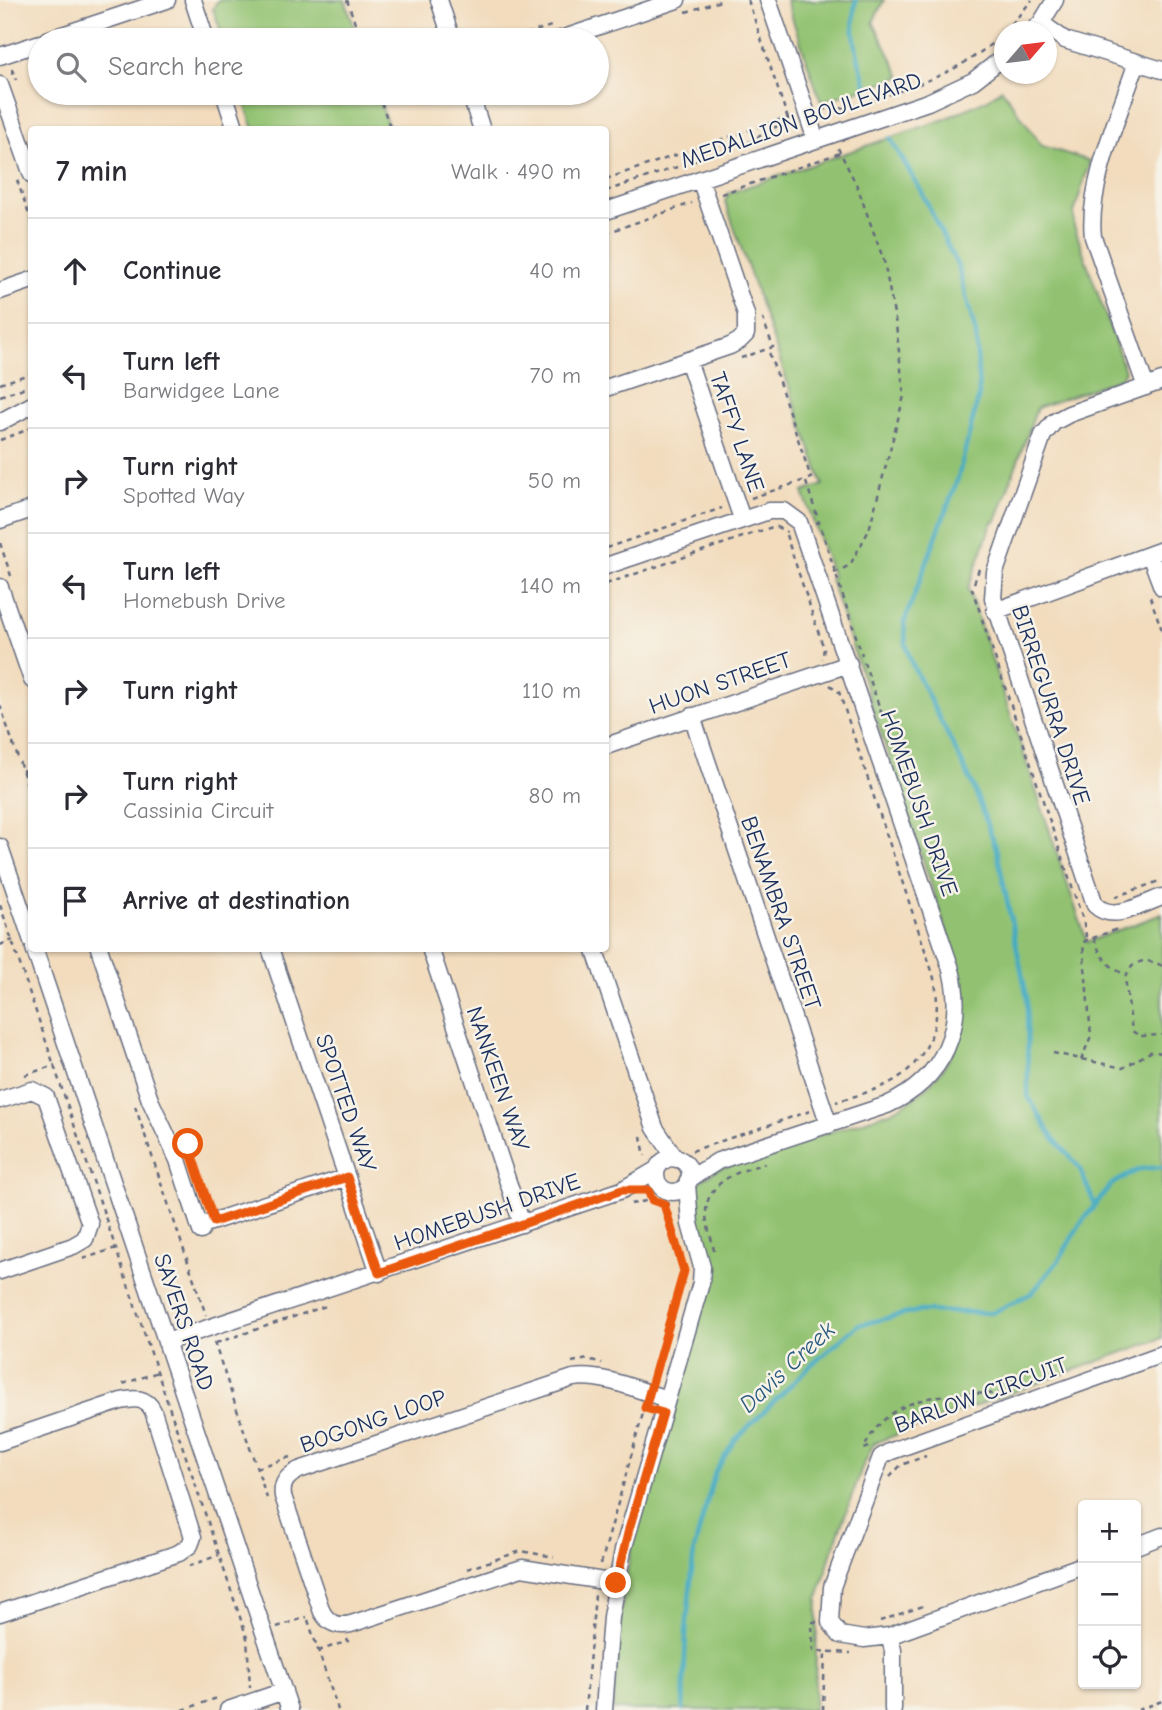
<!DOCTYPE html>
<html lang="en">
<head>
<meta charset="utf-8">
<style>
  body { margin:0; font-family:"Comic Neue",sans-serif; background:#f2f2f3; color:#2b2b33 }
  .controls { position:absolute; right:21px; bottom:21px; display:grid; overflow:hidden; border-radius:7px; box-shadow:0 2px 5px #0004 }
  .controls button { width:63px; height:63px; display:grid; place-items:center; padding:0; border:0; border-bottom:2px solid #e1e1e2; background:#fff; color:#2b2b33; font:35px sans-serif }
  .compass { position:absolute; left:994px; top:21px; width:63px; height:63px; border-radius:50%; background:#fff; box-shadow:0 2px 5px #0004; rotate:62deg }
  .stop { position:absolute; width:21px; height:21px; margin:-16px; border:5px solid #ea580c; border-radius:50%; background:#fff }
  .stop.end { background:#ea580c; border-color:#fff; box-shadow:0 2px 7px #0008 }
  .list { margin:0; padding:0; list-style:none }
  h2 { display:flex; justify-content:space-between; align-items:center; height:91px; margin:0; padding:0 28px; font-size:30px }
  h2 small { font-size:23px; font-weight:400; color:#7c7c81 }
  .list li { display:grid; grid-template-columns:46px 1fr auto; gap:21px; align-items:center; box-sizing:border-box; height:105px; padding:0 28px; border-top:2px solid #e1e1e2 }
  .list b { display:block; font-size:26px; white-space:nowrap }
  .list p { margin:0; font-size:23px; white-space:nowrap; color:#7c7c81 }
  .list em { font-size:23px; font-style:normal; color:#7c7c81 }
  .icon { flex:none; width:38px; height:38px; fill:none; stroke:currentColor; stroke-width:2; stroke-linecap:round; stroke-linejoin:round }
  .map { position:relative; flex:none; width:1162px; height:1710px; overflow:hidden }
  .search { position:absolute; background:#fff; box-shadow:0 2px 5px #0004; left:28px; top:28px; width:581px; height:77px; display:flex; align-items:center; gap:18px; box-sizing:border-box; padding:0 24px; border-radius:38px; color:#7c7c81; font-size:26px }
  .panel { position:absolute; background:#fff; box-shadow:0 2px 5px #0004; left:28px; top:126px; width:581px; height:826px; border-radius:7px }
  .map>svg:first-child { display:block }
  .green { fill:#92c271; stroke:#567868; stroke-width:2 }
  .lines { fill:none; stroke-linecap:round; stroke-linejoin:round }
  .stream { stroke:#42aac2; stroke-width:4.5 }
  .minor-casing { stroke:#666c7f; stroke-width:19 }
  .path { stroke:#666c7f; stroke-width:2.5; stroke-dasharray:5 5; stroke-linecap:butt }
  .minor { stroke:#fff; stroke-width:16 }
  .route { stroke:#ea580c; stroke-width:9 }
  .labels { text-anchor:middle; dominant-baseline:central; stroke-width:5; stroke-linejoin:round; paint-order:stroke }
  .street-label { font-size:23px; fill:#1b2f5e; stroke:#f7f3e8 }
  .water-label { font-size:24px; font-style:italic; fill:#295a81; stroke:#f7f3e8 }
</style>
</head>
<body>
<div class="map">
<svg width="1162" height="1710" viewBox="0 0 1162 1710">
  <rect width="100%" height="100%" fill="#f7f3e8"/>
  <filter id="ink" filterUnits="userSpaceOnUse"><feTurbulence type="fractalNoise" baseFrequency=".0143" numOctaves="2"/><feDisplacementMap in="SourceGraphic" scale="14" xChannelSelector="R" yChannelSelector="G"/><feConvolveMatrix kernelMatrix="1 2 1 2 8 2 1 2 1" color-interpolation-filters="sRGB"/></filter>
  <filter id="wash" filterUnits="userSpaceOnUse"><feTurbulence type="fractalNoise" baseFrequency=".00686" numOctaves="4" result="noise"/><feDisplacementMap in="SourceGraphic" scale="28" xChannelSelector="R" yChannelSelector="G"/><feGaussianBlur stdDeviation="1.57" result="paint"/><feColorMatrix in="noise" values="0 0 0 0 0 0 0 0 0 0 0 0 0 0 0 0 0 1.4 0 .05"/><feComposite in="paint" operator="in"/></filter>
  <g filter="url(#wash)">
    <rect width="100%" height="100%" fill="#f2dcbd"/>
    <path class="green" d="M221,0H345L359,40H224L213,9L217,1Z
      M786,0H884L873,22L901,77L821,102Z
      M1002,89L1042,146L1090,161L1074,213V226L1125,371L1121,378L1037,408L996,521L992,523L968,589L1087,942L1162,914V1338L874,1443L862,1468L831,1554L818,1599L814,1710H613L621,1610L633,1538L710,1268L694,1207V1186L716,1170L890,1112C947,1084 973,1035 960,972L830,579L833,578L803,492L823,485L725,201L729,193L945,119L988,99Z
      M241,93H377L389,129H254Z"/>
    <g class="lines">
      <path class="stream" d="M856,0C849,29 858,60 867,88
        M890,138L921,191L958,267L976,334L979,395L958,478L904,623L906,644L911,662L972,783L997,851L1027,998L1028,1096L1051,1135L1079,1167L1095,1205
        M683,1710L686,1631L694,1550L715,1472L735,1440L810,1366L858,1325L918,1311L992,1313L1032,1293L1059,1260L1080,1224L1112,1184L1140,1169L1162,1167"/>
    </g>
  </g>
  <g filter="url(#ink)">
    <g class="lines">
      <g class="minor-casing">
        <path id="minor" d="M193,0L206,40
          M439,0L452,40
          M768,0L816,140
          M1041,23L1065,40L1162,70
          M1032,32L1041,23L1055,0
          M47,40L167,0
          M558,40L677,0
          M0,56L40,43
          M1137,62C1120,113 1087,185 1093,237L1146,387
          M0,85L32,175
          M224,93L236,130
          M470,93L482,130
          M606,211L928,102L973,81L1004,57
          M0,291L32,280
          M688,360L742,519
          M1162,381L1069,414L1054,422L1043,435L995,572L993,598L1095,905C1113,923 1142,904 1162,897
          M606,388L730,346L739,341L746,334V314L700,179
          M0,422L32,405
          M0,520L32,509
          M1150,555L1162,587
          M606,566L769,511H784L799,522L950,966C967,1026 944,1079 887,1105L718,1161L688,1180
          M0,587L32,680
          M995,611L1162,550
          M692,716L829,1125
          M606,746L849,664
          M0,847L32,941
          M34,948L290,1710
          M99,948L150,1100L178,1160L201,1231
          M270,948L379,1273
          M430,948L522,1224
          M594,948L655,1128L676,1159
          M0,1100L32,1090L46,1097L90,1224L85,1239L73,1246L0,1271
          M656 1175a17 17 0 1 1 34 0a17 17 0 1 1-34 0Z
          M199,1226L347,1177
          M166,1342L622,1190L656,1170
          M0,1442L121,1401C135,1398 146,1397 153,1411L193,1537L190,1545L179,1553L0,1613
          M1136,1546L1162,1536
          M1083,1565L889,1636L864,1639L840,1635L830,1622L832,1587L881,1457L889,1452L1162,1354
          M616,1583L522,1568L351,1624C338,1627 329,1624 322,1612L283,1496C281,1483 287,1476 299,1470L573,1378C601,1373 640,1391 667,1399
          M889,1636L893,1650V1710
          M228,1710L284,1691
          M604,1710L611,1617L623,1550L701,1283L702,1267L690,1224L687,1184"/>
      </g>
      <path class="path" d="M347,0L361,40
        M748,0L788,119
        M686,12L723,0
        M1005,32L1032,0
        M508,40L551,26
        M12,69L16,80
        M378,93L391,130
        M381,99L401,93
        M821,109C844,111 864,104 885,96C929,81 971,66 1004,32
        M606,179L779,120L792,118
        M17,180L32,223
        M606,191L748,143L786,121
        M721,194L840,153
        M606,233L692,203
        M741,358L773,347L762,316
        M0,384L32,373
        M0,396L32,385
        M0,440L32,428
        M806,482L819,522
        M751,498L811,478L768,349
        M816,523L819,522L862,655
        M786,535L824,649L822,659
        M0,543L11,576
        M606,548L722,508
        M979,569L972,589L980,612
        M834,573L850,565L869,530L904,396L896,325L884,261L857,186L838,148
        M606,584L775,526L787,532
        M1150,597L1162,630
        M982,619L1083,920L1086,935L1085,941
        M864,662L882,715
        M830,685L839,692L932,971C945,1014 932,1058 893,1081C876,1091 854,1096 836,1102
        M0,705L32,799
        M22,771L32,768
        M1115,897L1162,880
        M0,905L247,1638L250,1687
        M1094,938C1100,956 1108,967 1126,975
        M0,945L13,940
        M1162,966C1147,957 1131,960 1125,978L1132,1031L1140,1036L1162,1035
        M1053,1053L1123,1068L1152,1051L1162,1053
        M1081,1060L1091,1036L1083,944L1085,941L1120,928
        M25,1075L55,1065
        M135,1106L206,1315
        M641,1136L645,1156
        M692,1151L810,1111
        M649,1193L651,1200L665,1205L684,1271L653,1379
        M631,1204L651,1200
        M665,1205L674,1201
        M714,1251C712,1238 706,1225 706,1213C706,1180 741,1171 765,1163
        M83,1259L116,1248
        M214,1342L267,1498
        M216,1343L329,1305
        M572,1362L588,1359L602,1363
        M123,1384L158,1372
        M869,1447L864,1449C887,1393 950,1392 1001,1394
        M257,1468L290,1457
        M890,1477L901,1465L926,1456
        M601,1564L645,1406
        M189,1566L219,1555
        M467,1569L521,1551L554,1557
        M308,1620L338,1710
        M880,1621L926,1605
        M817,1622H812L813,1651L851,1653
        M277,1627L307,1617
        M318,1651L348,1641L347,1639
        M183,1710L217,1698
        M585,1710L595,1595
        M823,1710L825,1653
        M1138,1710L1162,1701"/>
      <use href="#minor" class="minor"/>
    </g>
  </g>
  <g class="lines" filter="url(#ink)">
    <path class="route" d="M188,1144L214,1222L347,1177L379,1273L622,1190H648L652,1200L664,1204L684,1271L645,1408L663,1413L629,1529L616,1583"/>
  </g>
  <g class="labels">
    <g class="street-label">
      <text transform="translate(801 120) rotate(-19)">MEDALLION BOULEVARD</text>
      <text transform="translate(737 432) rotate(71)">TAFFY LANE</text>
      <text transform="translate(720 683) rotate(-19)">HUON STREET</text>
      <text transform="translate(1051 705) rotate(72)">BIRREGURRA DRIVE</text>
      <text transform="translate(919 803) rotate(71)">HOMEBUSH DRIVE</text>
      <text transform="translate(781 913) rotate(71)">BENAMBRA STREET</text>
      <text transform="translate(498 1079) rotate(71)">NANKEEN WAY</text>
      <text transform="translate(346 1103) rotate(71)">SPOTTED WAY</text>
      <text transform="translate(487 1212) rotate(-19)">HOMEBUSH DRIVE</text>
      <text transform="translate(184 1322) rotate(71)">SAYERS ROAD</text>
      <text transform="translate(981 1395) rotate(-20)">BARLOW CIRCUIT</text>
      <text transform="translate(373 1421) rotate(-19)">BOGONG LOOP</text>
    </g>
    <g class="water-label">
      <text transform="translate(787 1367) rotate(-43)">Davis Creek</text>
    </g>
  </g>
</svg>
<div class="controls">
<button>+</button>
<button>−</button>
<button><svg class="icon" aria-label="locate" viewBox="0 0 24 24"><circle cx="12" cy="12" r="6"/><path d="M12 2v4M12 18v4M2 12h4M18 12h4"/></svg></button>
</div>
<svg class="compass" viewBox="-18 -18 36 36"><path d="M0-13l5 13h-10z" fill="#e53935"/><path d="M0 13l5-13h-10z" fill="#7c7c81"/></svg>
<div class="stop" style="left:188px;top:1144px"></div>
<div class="stop end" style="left:616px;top:1583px"></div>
<div class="search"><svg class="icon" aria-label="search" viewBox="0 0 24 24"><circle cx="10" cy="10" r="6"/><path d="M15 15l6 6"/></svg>Search here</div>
<section class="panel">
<h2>7 min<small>Walk · 490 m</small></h2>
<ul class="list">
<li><svg class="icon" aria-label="ahead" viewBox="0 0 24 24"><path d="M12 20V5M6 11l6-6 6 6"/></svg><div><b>Continue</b></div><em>40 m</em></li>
<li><svg class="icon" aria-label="left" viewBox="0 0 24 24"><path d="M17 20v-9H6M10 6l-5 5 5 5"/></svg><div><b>Turn left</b><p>Barwidgee Lane</p></div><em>70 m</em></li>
<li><svg class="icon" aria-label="right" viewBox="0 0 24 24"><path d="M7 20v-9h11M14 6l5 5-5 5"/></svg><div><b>Turn right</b><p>Spotted Way</p></div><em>50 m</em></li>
<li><svg class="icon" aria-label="left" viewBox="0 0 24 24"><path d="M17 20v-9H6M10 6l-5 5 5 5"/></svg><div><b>Turn left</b><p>Homebush Drive</p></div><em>140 m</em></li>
<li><svg class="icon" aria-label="right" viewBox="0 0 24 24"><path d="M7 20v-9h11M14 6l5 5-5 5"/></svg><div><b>Turn right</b></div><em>110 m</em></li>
<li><svg class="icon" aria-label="right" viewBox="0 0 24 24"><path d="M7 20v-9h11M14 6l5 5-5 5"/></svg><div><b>Turn right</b><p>Cassinia Circuit</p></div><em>80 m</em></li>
<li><svg class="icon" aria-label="arrive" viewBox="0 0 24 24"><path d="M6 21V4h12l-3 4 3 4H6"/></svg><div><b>Arrive at destination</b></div></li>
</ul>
</section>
</div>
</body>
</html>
